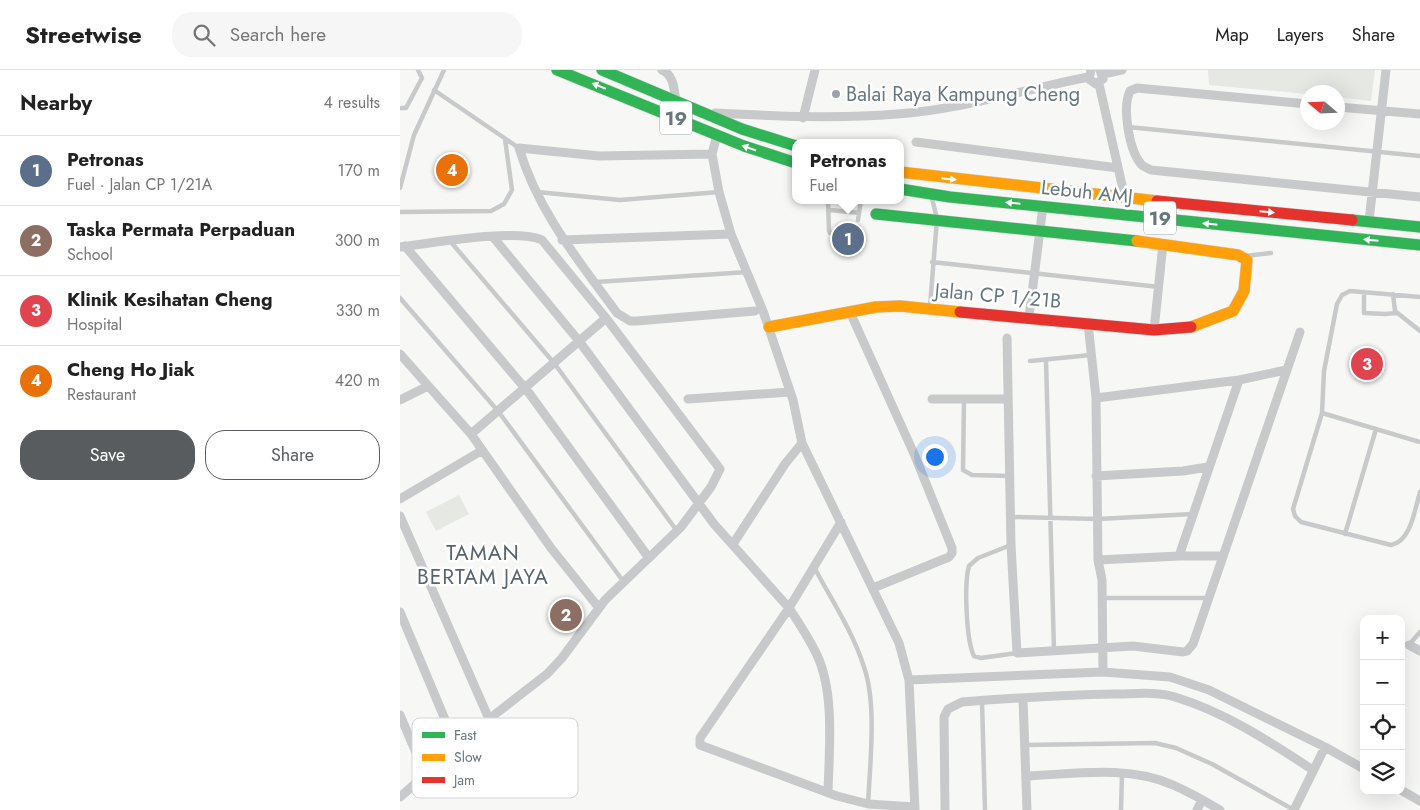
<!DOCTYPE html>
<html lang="en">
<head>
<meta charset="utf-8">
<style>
  body { margin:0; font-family:Jost,sans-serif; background:#f6f6f6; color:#222 }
  .controls { position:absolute; right:15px; bottom:15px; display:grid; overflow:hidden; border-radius:10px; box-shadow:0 5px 20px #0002 }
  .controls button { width:45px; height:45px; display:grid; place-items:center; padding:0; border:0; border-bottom:1px solid #e0e0e0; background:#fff; color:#222; font:25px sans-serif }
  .compass { position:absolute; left:900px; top:15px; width:45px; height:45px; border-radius:50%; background:#fff; box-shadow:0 5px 20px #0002; rotate:289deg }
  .you { position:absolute; left:534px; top:386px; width:18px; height:18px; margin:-12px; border:4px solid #fff; border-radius:50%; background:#1a73e8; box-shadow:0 0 0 8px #1a73e833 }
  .badge { display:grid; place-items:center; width:32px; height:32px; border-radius:50%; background:#585c5e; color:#fff; font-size:16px; font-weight:700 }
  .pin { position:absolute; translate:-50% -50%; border:2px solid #fff; box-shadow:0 1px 5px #0006 }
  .popup { position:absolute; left:392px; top:69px; width:112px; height:65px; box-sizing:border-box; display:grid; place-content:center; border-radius:10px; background:#fff; filter:drop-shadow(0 1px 4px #0005); font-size:16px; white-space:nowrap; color:#767676 }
  .popup b { font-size:19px; color:#222 }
  .popup::after { content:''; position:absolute; left:50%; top:100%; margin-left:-10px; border:10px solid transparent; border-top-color:#fff }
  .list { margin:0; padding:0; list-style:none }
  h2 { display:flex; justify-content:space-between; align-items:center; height:65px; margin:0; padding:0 20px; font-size:21px }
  h2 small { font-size:16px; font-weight:400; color:#767676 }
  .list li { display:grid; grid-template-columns:32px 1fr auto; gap:15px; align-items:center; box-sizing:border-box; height:70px; padding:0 20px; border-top:1px solid #e0e0e0 }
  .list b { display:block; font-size:19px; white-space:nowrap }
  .list p { margin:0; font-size:16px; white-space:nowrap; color:#767676 }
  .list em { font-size:16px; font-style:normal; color:#767676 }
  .actions { display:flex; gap:10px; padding:15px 20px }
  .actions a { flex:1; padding:11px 0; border:1px solid #585c5e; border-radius:20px; text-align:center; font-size:18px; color:#585c5e }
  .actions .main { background:#585c5e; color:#fff }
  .icon { flex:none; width:28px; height:28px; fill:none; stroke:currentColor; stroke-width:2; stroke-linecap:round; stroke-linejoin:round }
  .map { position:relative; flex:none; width:1020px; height:740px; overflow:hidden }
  header { display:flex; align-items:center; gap:30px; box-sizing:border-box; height:70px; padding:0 25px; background:#fff; border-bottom:1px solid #e0e0e0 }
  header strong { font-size:24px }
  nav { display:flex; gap:28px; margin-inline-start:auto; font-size:18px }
  .search { width:350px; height:45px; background:#f6f6f6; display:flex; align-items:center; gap:12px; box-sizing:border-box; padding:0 18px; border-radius:20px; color:#767676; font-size:19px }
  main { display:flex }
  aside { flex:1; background:#fff }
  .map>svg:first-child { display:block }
  .green { fill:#e6e8e4 }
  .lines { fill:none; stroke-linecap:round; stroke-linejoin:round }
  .fast-casing { stroke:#d1d3d3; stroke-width:12 }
  .slow-casing { stroke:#d1d3d3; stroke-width:12 }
  .jam-casing { stroke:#d1d3d3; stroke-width:12 }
  .lane { stroke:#c7c9ca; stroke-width:4.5 }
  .street { stroke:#c7c9ca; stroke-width:9 }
  .fast { stroke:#30b455; stroke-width:11 }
  .slow { stroke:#ff9f0a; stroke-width:11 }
  .jam { stroke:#e5322d; stroke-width:11 }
  .oneway { fill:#fff }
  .poi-dot { fill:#99a4a7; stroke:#fff; stroke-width:2 }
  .labels { text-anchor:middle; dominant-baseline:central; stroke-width:5; stroke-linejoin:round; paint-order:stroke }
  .shield { fill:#fff; stroke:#94a0a4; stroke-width:1 }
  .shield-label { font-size:19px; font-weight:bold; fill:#66777d }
  .poi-label { font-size:20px; fill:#66777d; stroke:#fff; text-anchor:start }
  .street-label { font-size:20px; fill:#66777d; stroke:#fff }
  .neighbourhood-label { font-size:21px; letter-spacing:1px; fill:#576469; stroke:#fff }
  .key { fill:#fff; stroke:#d1d6d8; stroke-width:1 }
  .key-label { font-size:14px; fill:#66777d }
</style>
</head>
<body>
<header>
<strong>Streetwise</strong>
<div class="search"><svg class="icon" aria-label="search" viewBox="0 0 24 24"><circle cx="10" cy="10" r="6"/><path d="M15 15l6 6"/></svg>Search here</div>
<nav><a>Map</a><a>Layers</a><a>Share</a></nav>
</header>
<main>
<aside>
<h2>Nearby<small>4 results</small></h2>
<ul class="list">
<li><span class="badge" style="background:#5c6f8a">1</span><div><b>Petronas</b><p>Fuel · Jalan CP 1/21A</p></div><em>170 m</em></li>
<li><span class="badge" style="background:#8d6e63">2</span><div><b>Taska Permata Perpaduan</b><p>School</p></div><em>300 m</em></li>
<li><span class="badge" style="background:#e0444e">3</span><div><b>Klinik Kesihatan Cheng</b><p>Hospital</p></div><em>330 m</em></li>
<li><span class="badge" style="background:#e8710a">4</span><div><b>Cheng Ho Jiak</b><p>Restaurant</p></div><em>420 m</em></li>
</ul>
<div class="actions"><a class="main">Save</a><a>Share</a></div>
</aside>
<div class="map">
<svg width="1020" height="740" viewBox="0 0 1020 740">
  <rect width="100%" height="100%" fill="#f7f7f6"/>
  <path class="green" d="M808,0H975L971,31L938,27V22H908L907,24L809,15Z
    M59,425L69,444L36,461L26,442Z"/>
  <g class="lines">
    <g class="fast-casing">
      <path id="fast" d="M157,0L344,76L396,93
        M202,0L342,59L396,76
        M500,119L550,127L1020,175
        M476,144L737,171
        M952,150L1020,157"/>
    </g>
    <g class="slow-casing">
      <path id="slow" d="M500,102L757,131
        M737,171L838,185L847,190L844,221L833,241L791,257
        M369,257L476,237L500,236L560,242"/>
    </g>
    <g class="jam-casing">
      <path id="jam" d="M757,131L952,150
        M560,242L754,260L791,257"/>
    </g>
    <path class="lane" d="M34,20L119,78
      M0,38H6L22,8L18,0
      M728,57L1020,86
      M0,118L14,65L44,0
      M137,122L220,130L319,122
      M428,130L429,161L430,163L439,164
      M430,140L459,143
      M0,142L91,141L104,134L112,120L105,69
      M458,150L461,130
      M50,171L154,293L277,461
      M845,186L871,183
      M532,192L759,217
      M196,212L348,202
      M964,222V243L985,244L997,243
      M993,224L995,241L1020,261
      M1020,227L950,221L942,225L937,234L924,301L922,343L893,439L895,446L901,452L991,475C1011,472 1015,438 1020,422
      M0,228L98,341L223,511
      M530,236L537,149L532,128
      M646,290L654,580
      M630,291L691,285
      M564,329L563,400L572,405L610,406
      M922,343L1020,372
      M611,447L698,449L793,444
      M945,464L976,359
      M611,475L578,488L569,496C564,513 566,570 574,586L581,588L617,583
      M414,497C431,529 453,562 464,597C477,634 470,694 468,734
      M702,528H808
      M1009,575L1020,562
      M582,631L585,740
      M625,675L755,673L776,678L812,694L894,740
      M721,740L722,704"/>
    <path class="street" d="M262,0C274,5 274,20 276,31
      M691,0L689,9L696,14L703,9L700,0
      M703,4L722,0
      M699,14L725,128
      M908,34L737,18L730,21C722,37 729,80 741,94C743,97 748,98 751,100L1020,127
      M938,37L1020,44
      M315,43C376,46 436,49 497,44C558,40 628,19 688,7
      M403,48L415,0
      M317,65L312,84L319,122L331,164L363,241L393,330L402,373L499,573L509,610L515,740
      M516,72L718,98
      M312,84L199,86L119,78C138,142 179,191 217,243L230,251H237L355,241
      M969,151L986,0
      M93,167L179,271L314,454L389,538C399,553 409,568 417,585C435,623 429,681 428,723
      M162,170L331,164
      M5,176L129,323L249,488
      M0,177C31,173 117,158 142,170L206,248L320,399L311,417L281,457L205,530L162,588L147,604L89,649L0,727
      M450,242L515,386L552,478V483L549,487L473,518
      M629,247L643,136
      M688,253L696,328L698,490L702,510L703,602
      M754,260L763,174
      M607,268L611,475L617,583L733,576L783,582L787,581L793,574L900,262
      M0,284L71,364L151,478L199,538
      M696,328L839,310L886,300
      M288,329L390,322
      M532,329H607
      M0,330L28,316
      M71,364L206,248
      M696,406L783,401L808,397
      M0,429L81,381
      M0,446L89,649
      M441,452L389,538L300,668V675L437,726L468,734L515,737
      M333,474L385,394L402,373
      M779,486L839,310
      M698,490L779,486H823
      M0,542L57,678
      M1009,575L1020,581
      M509,610L703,602L770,607L809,620L925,677L964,699
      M623,629L627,740
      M0,645L25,704
      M627,706C674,704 728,695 773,715C789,722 805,731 820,740
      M1001,720L1020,731
      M545,740L544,647L548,639L562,632C613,628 664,625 714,624C733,624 757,621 775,627C825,642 870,672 913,700
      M797,740L802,730
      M894,740L925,677"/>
    <use href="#fast" class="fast"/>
    <use href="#slow" class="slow"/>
    <use href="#jam" class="jam"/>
  </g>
  <defs><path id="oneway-solid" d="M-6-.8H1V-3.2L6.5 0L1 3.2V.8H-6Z" transform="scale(1.25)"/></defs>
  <g class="oneway">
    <use href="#oneway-solid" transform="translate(199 16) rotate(-158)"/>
    <use href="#oneway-solid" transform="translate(349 78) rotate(-161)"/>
    <use href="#oneway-solid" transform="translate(549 109) rotate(6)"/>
    <use href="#oneway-solid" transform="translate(613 133) rotate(-174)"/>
    <use href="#oneway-solid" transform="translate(867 142) rotate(5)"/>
    <use href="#oneway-solid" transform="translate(810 154) rotate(-174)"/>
    <use href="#oneway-solid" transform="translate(971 170) rotate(-175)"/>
  </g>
  <circle class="poi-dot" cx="436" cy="24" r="5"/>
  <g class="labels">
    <g class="shield">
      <rect x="260" y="31.5" width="32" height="33" rx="4"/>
      <rect x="744" y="131.5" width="32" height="33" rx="4"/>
    </g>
    <g class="shield-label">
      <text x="276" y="48">19</text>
      <text x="760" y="148">19</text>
    </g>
    <g class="poi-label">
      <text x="446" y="24">Balai Raya Kampung Cheng</text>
    </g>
    <g class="street-label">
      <text transform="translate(687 122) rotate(6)">Lebuh AMJ</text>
      <text transform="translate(598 226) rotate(5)">Jalan CP 1/21B</text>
    </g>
    <g class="neighbourhood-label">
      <text x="83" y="483">TAMAN<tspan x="83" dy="24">BERTAM JAYA</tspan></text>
    </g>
  </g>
  <rect x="12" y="648" width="166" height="80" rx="8" class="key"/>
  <rect x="22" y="662" width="23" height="6" fill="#30b455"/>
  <rect x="22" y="684" width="23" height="7" fill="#ff9f0a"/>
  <rect x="22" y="707" width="23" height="6" fill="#e5322d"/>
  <g class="key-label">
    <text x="54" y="670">Fast</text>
    <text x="54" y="692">Slow</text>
    <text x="54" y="715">Jam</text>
  </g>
</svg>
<div class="controls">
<button>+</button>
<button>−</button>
<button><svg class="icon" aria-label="locate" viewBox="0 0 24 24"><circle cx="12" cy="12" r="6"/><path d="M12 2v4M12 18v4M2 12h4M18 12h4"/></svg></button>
<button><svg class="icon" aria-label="layers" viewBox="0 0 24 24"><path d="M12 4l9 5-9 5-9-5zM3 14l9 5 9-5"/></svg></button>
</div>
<svg class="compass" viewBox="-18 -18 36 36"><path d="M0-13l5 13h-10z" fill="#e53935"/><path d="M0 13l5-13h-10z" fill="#767676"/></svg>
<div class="you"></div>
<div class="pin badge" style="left:448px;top:169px;background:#5c6f8a">1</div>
<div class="popup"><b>Petronas</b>Fuel</div>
<div class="pin badge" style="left:166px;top:545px;background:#8d6e63">2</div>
<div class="pin badge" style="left:967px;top:294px;background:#e0444e">3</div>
<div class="pin badge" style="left:52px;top:100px;background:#e8710a">4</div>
</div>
</main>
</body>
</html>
